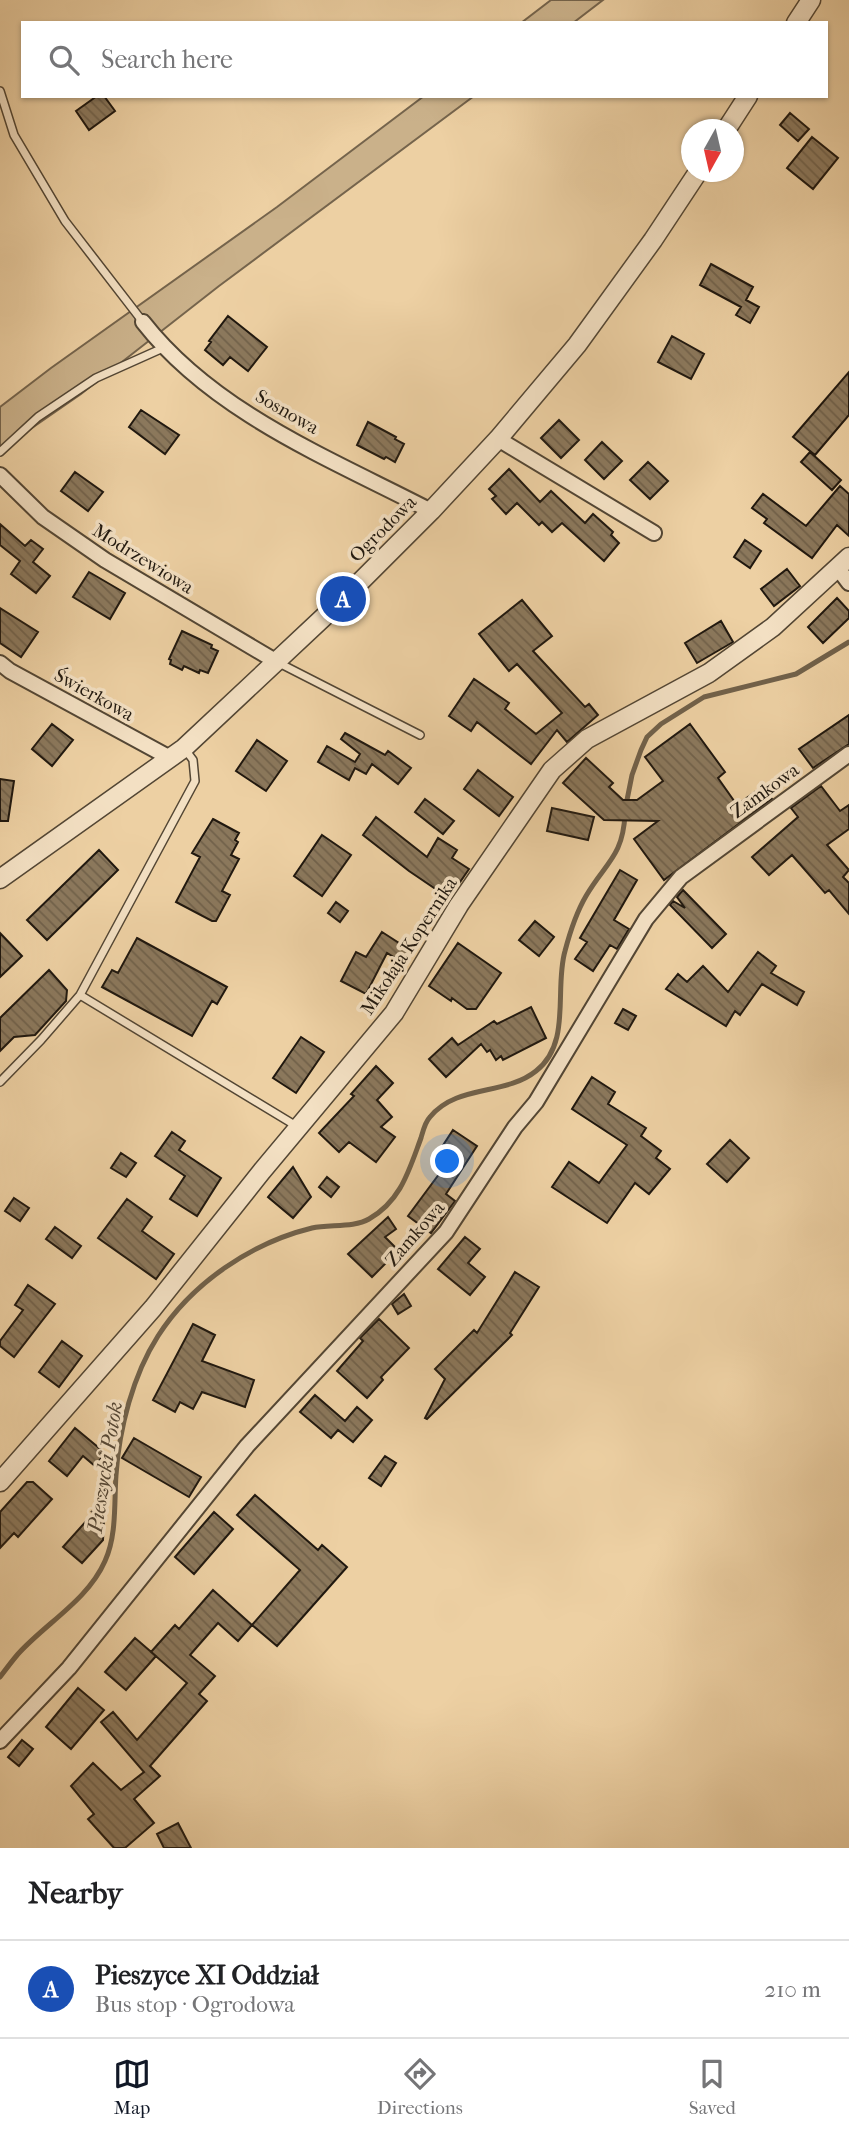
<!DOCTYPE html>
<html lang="en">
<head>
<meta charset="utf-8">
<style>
  body { margin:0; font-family:"IM FELL French Canon",serif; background:#f2f2f2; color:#202124 }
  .compass { position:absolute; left:681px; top:119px; width:63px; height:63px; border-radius:50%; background:#fff; box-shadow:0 2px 5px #0004; rotate:188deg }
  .you { position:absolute; left:448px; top:1162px; width:24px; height:24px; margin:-18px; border:5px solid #fff; border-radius:50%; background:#1a73e8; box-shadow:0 0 0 10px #1a73e833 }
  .badge { display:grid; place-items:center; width:46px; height:46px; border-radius:50%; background:#111827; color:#fff; font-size:23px; font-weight:700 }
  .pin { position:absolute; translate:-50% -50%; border:4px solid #fff; box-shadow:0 2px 7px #0006 }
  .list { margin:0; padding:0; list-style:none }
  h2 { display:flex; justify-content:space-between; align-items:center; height:91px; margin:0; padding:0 28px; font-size:30px }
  h2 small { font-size:23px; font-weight:400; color:#757577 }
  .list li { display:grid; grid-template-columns:46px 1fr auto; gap:21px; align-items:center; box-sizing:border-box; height:98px; padding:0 28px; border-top:2px solid #e0e0e0 }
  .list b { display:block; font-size:26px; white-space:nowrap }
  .list p { margin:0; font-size:23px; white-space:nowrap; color:#757577 }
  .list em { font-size:23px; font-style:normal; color:#757577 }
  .icon { flex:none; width:38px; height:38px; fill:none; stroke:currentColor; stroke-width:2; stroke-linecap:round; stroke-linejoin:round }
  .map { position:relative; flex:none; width:849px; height:1848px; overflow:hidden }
  .search { position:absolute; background:#fff; box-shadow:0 2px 5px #0004; left:21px; right:21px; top:21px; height:77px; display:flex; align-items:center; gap:18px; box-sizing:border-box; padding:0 24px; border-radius:0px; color:#757577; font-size:26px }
  .sheet { height:189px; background:#fff }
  nav { display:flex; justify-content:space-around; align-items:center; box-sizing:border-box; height:98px; border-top:2px solid #e0e0e0; background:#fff; font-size:19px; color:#757577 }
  nav a { display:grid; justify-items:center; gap:4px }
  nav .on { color:#111827 }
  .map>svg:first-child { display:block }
  .green { fill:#cab18a; stroke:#75644c; stroke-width:2 }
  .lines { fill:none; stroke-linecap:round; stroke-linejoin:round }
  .stream { stroke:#71614a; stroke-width:5 }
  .building { fill:url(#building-back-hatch); stroke:#20180f; stroke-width:2 }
  .service-casing { stroke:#534634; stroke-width:10 }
  .minor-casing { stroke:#534634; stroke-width:18 }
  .tertiary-casing { stroke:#534634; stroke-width:21 }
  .service { stroke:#f3e0c3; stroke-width:7 }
  .minor { stroke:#f3e0c3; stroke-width:14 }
  .tertiary { stroke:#f3e0c3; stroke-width:18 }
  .labels { text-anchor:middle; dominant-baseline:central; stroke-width:7; stroke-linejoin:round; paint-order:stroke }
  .street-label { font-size:19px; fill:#20180f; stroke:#f3e0c3 }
  .water-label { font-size:21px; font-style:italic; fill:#564836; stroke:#f3e0c3 }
</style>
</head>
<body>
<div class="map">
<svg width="849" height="1848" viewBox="0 0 849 1848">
  <defs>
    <pattern id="building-back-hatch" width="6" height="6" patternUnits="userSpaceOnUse" patternTransform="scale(1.75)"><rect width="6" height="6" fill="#8b785c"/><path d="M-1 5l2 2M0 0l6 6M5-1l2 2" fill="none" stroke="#71614a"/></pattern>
  </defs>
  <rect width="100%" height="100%" fill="#edd0a3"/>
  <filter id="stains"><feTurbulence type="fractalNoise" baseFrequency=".00286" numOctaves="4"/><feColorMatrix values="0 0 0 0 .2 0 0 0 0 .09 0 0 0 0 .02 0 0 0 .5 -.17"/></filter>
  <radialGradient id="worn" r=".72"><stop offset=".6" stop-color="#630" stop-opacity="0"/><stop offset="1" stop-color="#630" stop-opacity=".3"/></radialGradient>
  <path class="green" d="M551,0H603L573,23H521Z
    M424,96H474L219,286L81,394L0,450V407L51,368L277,207Z"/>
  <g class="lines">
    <path class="stream" d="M626,805L632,775L641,750L647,737L661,724L704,697L796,674L849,642
      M0,1677C6,1669 12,1661 18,1654C46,1623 88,1600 105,1561C117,1535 114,1502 116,1475C119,1429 133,1375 158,1336C192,1283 251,1243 312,1228C329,1224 354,1228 369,1219C401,1201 409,1170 421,1138C423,1131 425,1122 430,1117C457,1084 505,1096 536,1071C572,1043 554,989 565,951C570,932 576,913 586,896C605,863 623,857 625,814"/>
  </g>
  <path class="building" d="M97,96H104L115,111L89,130L76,111Z
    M790,113L809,129L798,141L780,125Z
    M812,137L838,158L813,189L787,168Z
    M711,264L753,287L746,300L759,307L750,323L736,315L741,307L700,285Z
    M228,316L267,347L248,371L230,357L223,365L205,350L211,342L209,341Z
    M672,336L704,354L691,379L658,362Z
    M849,372V415L815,455L793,437Z
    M141,410L179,435L165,454L129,427Z
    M559,420L579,440L561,458L541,438Z
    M368,422L396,437L395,439L404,444L395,462L386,457L384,459L357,445Z
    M602,442L622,461L604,479L585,460Z
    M810,452L841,480L832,490L801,462Z
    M648,462L668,481L650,499L630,480Z
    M509,469L540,502L551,491L585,523L593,514L613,532L611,535L619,543L604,561L562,523L552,532L542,522L539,525L517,503L506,514L492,499L496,496L489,489Z
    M75,472L103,492L88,511L61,491Z
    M840,486L849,494V536L837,525L812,558L764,523L767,519L752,508L763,494L806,526Z
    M0,524L25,546L31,540L43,549L33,562L50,576L36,593L11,574L20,561L0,545Z
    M745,540L761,551L750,568L734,557Z
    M787,569L800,586L774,606L761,589Z
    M89,572L125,593L110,619L73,597Z
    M837,598L849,611V618L823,643L808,627Z
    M522,600L552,636L533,651L585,707L589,704L598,715L567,742L557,730L531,764L477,722L471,731L449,716L474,679L509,703L505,709L536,734L562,713L517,664L509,671L479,634Z
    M0,608L38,632L21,657L0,643Z
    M721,621L733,642L697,663L685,643Z
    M182,631L212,645L211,648L218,651L208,673L200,670L199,673L184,666L182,670L170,664L171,660L169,659Z
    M849,715V744L813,768L799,749Z
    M52,724L73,740L52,766L32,749Z
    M690,724L725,772L718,778L737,805L763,786L772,799L664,880L634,839L658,821L604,820L563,783L586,758L613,783L609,787L623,800H637L663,781L645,757Z
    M345,733L385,755L388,751L411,768L398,784L372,764L366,774L355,768L349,780L318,762L327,746L355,762L360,754L341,739Z
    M257,740L287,761L266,791L236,771Z
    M478,770L513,797L499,816L464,789Z
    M0,779L14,781L8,821H0Z
    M821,786L840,811L849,805V829L827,845L849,870L843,877L849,883V914L829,890L825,893L792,855L769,875L752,857L798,817L791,808Z
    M425,799L454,821L443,834L415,812Z
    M552,808L594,817L588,840L547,831Z
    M376,817L427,857L438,838L457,850L452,858L469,869L449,898L409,871L363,835Z
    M213,819L239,833L235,840L238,842L231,855L239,859L222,891L230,895L216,921H212L176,902L200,857L192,853Z
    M322,835L351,855L322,896L294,876Z
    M99,850L118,870L47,940L27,920Z
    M620,870L637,880L614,920L629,929L617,949L610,945L593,971L575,959L587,942L580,938Z
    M683,890L726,934L712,948L670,905L673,901L685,908L677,897Z
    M336,902L348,911L340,922L328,913Z
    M535,921L554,937L539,956L519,940Z
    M382,932L413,952L405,964L387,953L366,994L341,981L356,952L366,957Z
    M0,933L22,956L0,977Z
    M137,938L227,987L217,1004L212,1001L192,1036L102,987L112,970L118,973Z
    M458,943L501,973L476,1009H467L452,998L451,1001L429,986Z
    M758,952L776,966L771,973L804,992L797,1005L762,984L740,1015L735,1011L726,1026L666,989L678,974L687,982L703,966L728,992Z
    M49,970L67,990L66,1001L35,1035L14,1037L0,1051V1018Z
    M531,1007L546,1038L503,1060L501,1056L496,1060L490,1050L487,1052L481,1044L446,1077L429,1059L452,1038L458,1045L494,1021L497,1024Z
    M623,1009L636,1016L628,1030L615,1023Z
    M301,1037L324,1052L296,1093L273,1078Z
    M376,1066L393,1083L377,1100L392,1117L381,1127L395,1137L376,1162L349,1142L339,1152L319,1133L354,1096L351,1094Z
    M592,1077L615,1092L608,1104L646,1128L641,1136L661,1151L656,1158L670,1169L649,1194L635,1183L607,1223L552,1187L569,1162L599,1183L627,1145L572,1109Z
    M453,1130L477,1146L446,1194L455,1201L431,1233L408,1216L445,1166L434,1159Z
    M172,1132L185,1141L179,1150L221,1178L197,1216L170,1199L185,1176L155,1156Z
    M730,1140L749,1158L727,1182L707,1164Z
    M121,1153L136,1163L126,1177L111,1168Z
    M293,1167L311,1197L293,1218L268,1197Z
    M327,1177L339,1187L331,1197L319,1187Z
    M14,1198L29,1208L20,1221L5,1211Z
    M127,1199L152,1217L142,1231L174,1254L156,1279L98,1238Z
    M388,1217L396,1229L385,1237L396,1248L389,1255L392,1257L372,1277L348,1254Z
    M55,1227L81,1246L72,1258L46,1239Z
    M465,1237L480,1249L468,1263L485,1277L470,1295L438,1269Z
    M515,1272L539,1287L510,1333L512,1335L427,1419L425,1418L445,1379L435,1369L474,1330L477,1333Z
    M28,1285L55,1304L14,1357L0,1346V1341L23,1310L15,1305Z
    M404,1294L411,1306L398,1314L392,1304Z
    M379,1319L409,1348L381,1377L383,1380L367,1398L337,1371L363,1341L360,1338Z
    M193,1324L215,1335L202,1361L254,1380L245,1407L202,1392L193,1409L180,1402L175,1412L153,1400Z
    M62,1341L82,1356L59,1387L39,1372Z
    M315,1395L345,1421L357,1407L372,1420L353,1442L338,1430L331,1438L300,1412Z
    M75,1428L105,1453L95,1466L83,1456L67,1476L49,1461Z
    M134,1438L201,1477L189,1497L122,1458Z
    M385,1456L396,1463L381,1486L369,1478Z
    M27,1482H33L52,1499L18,1537L14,1533L0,1548V1512Z
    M255,1495L318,1550L322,1545L347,1567L277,1646L252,1625L300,1570L237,1515Z
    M105,1500L103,1540L82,1563L63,1547Z
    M214,1512L233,1529L194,1574L175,1557Z
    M213,1590L252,1625L238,1641L218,1623L190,1655L215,1676L199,1694L207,1701L150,1766L160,1776L134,1799L154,1823L125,1848H114L88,1819L94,1814L71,1786L93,1763L121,1790L144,1772L101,1722L113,1712L137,1740L187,1683L151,1652L175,1625L179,1629Z
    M135,1638L156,1656L126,1690L105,1672Z
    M78,1688L104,1710L71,1749L46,1727Z
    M22,1740L33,1749L19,1766L8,1757Z
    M178,1823L191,1848H164L157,1834Z"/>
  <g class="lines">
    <g class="service-casing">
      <path id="service" d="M0,91L14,135L65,221L143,322
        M0,452L38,417L96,378L163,348
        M277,662L420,735
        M80,995L298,1127
        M0,1082L41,1040L80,995L195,781L193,760L184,748"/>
    </g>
    <g class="minor-casing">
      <path id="minor" d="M143,322C214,413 331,459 431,511
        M498,439L654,533
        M0,475L43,517L105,560L277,662
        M837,567L849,583
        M0,663L10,671L170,758
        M0,1741L69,1668L247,1446L446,1232L515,1127L536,1102L646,919L681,877L849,754"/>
    </g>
    <g class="tertiary-casing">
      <path id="tertiary" d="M796,23L811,0
        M726,130L748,96
        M0,879L184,748L343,599L431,511L498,439L577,345L653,240L698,172
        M0,1482L153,1308L262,1171L394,1013L459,905L552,770L587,739L709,673L773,627L849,557"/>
    </g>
    <use href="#service" class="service"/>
    <use href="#minor" class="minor"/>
    <use href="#tertiary" class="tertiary"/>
  </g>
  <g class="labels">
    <g class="street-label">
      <text transform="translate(287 412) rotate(30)">Sosnowa</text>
      <text transform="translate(383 529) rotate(-45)">Ogrodowa</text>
      <text transform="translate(143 559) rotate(32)">Modrzewiowa</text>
      <text transform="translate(94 695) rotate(29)">Świerkowa</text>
      <text transform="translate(765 791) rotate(-36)">Zamkowa</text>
      <text transform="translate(409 946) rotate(-57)">Mikołaja Kopernika</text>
      <text transform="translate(415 1234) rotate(-49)">Zamkowa</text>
    </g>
    <g class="water-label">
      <text transform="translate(105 1467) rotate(-81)">Pieszycki Potok</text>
    </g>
  </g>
  <rect width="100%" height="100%" filter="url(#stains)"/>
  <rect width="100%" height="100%" fill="url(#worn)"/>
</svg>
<svg class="compass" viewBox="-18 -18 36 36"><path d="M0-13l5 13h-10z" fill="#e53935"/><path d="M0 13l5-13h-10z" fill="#757577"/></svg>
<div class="you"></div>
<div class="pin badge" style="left:343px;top:599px;background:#1a4fb4">A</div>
<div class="search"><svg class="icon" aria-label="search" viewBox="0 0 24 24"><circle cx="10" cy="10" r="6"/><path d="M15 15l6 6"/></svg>Search here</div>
</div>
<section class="sheet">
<h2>Nearby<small></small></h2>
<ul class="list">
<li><span class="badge" style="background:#1a4fb4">A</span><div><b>Pieszyce XI Oddział</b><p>Bus stop · Ogrodowa</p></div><em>210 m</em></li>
</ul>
</section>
<nav>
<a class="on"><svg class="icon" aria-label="map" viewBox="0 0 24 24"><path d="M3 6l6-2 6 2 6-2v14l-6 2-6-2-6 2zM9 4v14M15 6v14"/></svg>Map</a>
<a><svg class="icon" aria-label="directions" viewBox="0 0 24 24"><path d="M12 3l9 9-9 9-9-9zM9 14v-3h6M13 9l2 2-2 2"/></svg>Directions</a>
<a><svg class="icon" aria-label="saved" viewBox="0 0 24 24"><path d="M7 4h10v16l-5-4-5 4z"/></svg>Saved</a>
</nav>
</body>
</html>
